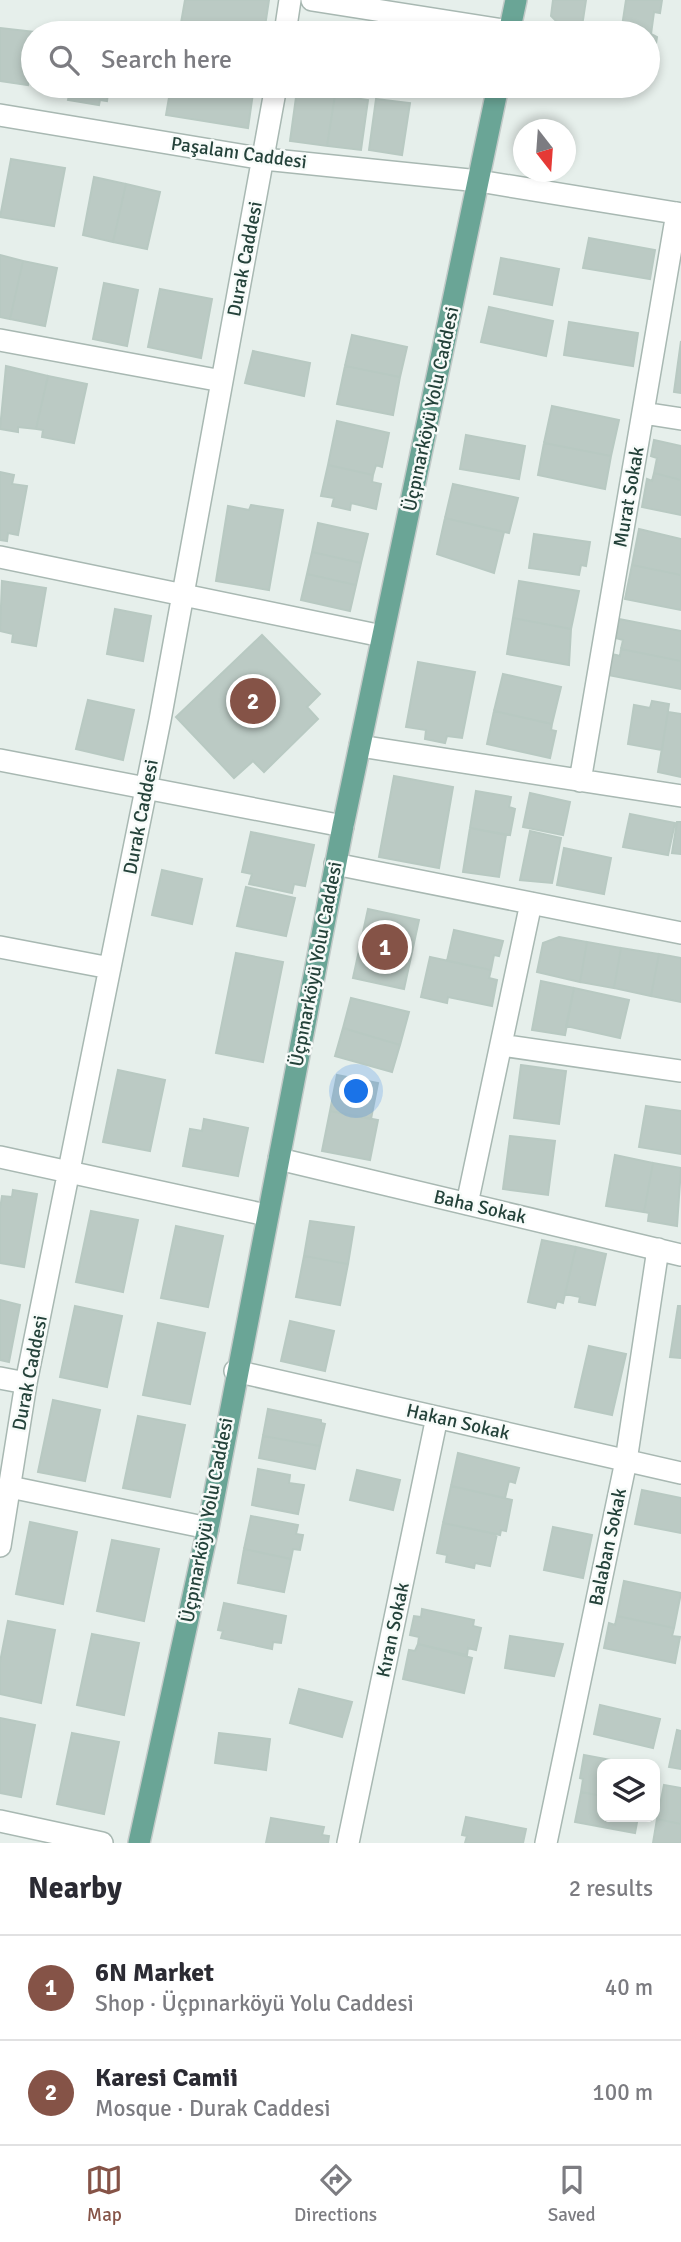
<!DOCTYPE html>
<html lang="en">
<head>
<meta charset="utf-8">
<style>
  body { margin:0; font-family:Signika,sans-serif; background:#f2f2f3; color:#2b2b33 }
  .controls { position:absolute; right:21px; bottom:21px; display:grid; overflow:hidden; border-radius:14px; box-shadow:0 4px 10px #0003 }
  .controls button { width:63px; height:63px; display:grid; place-items:center; padding:0; border:0; border-bottom:2px solid #e1e1e2; background:#fff; color:#2b2b33; font:35px sans-serif }
  .compass { position:absolute; left:513px; top:119px; width:63px; height:63px; border-radius:50%; background:#fff; box-shadow:0 4px 10px #0003; rotate:163deg }
  .you { position:absolute; left:357px; top:1092px; width:24px; height:24px; margin:-18px; border:5px solid #fff; border-radius:50%; background:#1a73e8; box-shadow:0 0 0 10px #1a73e833 }
  .badge { display:grid; place-items:center; width:46px; height:46px; border-radius:50%; background:#855347; color:#fff; font-size:23px; font-weight:700 }
  .pin { position:absolute; translate:-50% -50%; border:4px solid #fff; box-shadow:0 2px 7px #0006 }
  .list { margin:0; padding:0; list-style:none }
  h2 { display:flex; justify-content:space-between; align-items:center; height:91px; margin:0; padding:0 28px; font-size:30px }
  h2 small { font-size:23px; font-weight:400; color:#7c7c81 }
  .list li { display:grid; grid-template-columns:46px 1fr auto; gap:21px; align-items:center; box-sizing:border-box; height:105px; padding:0 28px; border-top:2px solid #e1e1e2 }
  .list b { display:block; font-size:26px; white-space:nowrap }
  .list p { margin:0; font-size:23px; white-space:nowrap; color:#7c7c81 }
  .list em { font-size:23px; font-style:normal; color:#7c7c81 }
  .icon { flex:none; width:38px; height:38px; fill:none; stroke:currentColor; stroke-width:2; stroke-linecap:round; stroke-linejoin:round }
  .map { position:relative; flex:none; width:681px; height:1843px; overflow:hidden }
  .search { position:absolute; background:#fff; box-shadow:0 4px 10px #0003; left:21px; right:21px; top:21px; height:77px; display:flex; align-items:center; gap:18px; box-sizing:border-box; padding:0 24px; border-radius:38px; color:#7c7c81; font-size:26px }
  .sheet { height:301px; background:#fff }
  nav { display:flex; justify-content:space-around; align-items:center; box-sizing:border-box; height:98px; border-top:2px solid #e1e1e2; background:#fff; font-size:19px; color:#7c7c81 }
  nav a { display:grid; justify-items:center; gap:4px }
  nav .on { color:#855347 }
  .map>svg:first-child { display:block }
  .building { fill:#bbcac4; stroke:#b8c9c2; stroke-width:2 }
  .lines { fill:none; stroke-linecap:round; stroke-linejoin:round }
  .minor-casing { stroke:#a8b8b2; stroke-width:24 }
  .major-casing { stroke:#c2cac8; stroke-width:24 }
  .minor { stroke:#fff; stroke-width:21 }
  .major { stroke:#6aa596; stroke-width:21 }
  .labels { text-anchor:middle; dominant-baseline:central; stroke-width:5; stroke-linejoin:round; paint-order:stroke }
  .street-label { font-size:19px; fill:#24423a; stroke:#f7fbf9 }
</style>
</head>
<body>
<div class="map">
<svg width="681" height="1843" viewBox="0 0 681 1843">
  <rect width="100%" height="100%" fill="#e6efeb"/>
  <path class="building" d="M185,0H269L264,33L181,23Z
    M553,0H586L581,33L567,32L551,16Z
    M626,0H662L660,13L654,12L651,34L657,37L655,50L648,49V33H621Z
    M0,28L44,33H33V77H29L28,85L0,81Z
    M71,86H109L107,101L100,100L99,105L68,100Z
    M171,86H254L248,128L166,115Z
    M297,90L335,95L327,146L290,141Z
    M335,95L368,100L361,150L327,146Z
    M376,99L410,103L402,155L369,150Z
    M11,159L65,168L54,226L0,217Z
    M94,177L126,184L113,242L83,235Z
    M126,184L160,192L147,249L113,242Z
    M589,238L655,250L650,279L583,268Z
    M0,255L23,261L10,319L0,317Z
    M501,258L559,269L552,305L494,294Z
    M23,261L57,268L45,326L10,319Z
    M104,283L138,290L127,346L93,339Z
    M160,289L212,299L201,358L148,347Z
    M489,307L553,321L546,356L481,342Z
    M569,322L638,333L633,366L564,355Z
    M352,335L407,347L400,377L345,366Z
    M681,341V393L674,392Z
    M253,351L310,363L304,396L245,383Z
    M6,366L48,376L36,429L18,427V432L0,429Z
    M345,366L400,377L393,415L337,404Z
    M48,376L87,384L74,443L42,437L43,430L36,429Z
    M552,406L619,420L611,456L544,443Z
    M337,421L389,433L382,467L376,465L373,475L328,465Z
    M466,435L525,446L519,479L460,469Z
    M654,440L681,446V480L654,473L657,458L651,456Z
    M544,443L611,456L605,489L538,475Z
    M328,465L373,475L372,482L381,484L376,509L351,503L350,510L332,506L334,498L321,496Z
    M0,472L14,475L12,484L27,486L18,535L8,533L7,541L0,540Z
    M654,473L681,480V515L642,507L647,479L652,481Z
    M453,484L518,498L509,533L445,518Z
    M251,505L283,510L269,590L216,581L228,506L249,510Z
    M445,518L504,532L494,573L437,554Z
    M318,523L368,534L361,563L312,552Z
    M639,529L681,539V575L632,565Z
    M534,534L590,542L586,566L581,565L579,575L529,568Z
    M312,552L361,563L356,585L307,574Z
    M632,565L681,575V610L625,599Z
    M307,574L356,585L350,611L301,600Z
    M2,581L46,588L36,646L12,642L13,634L0,631Z
    M519,581L579,591L571,629L513,618Z
    M115,609L151,616L143,661L107,654Z
    M513,618L571,629L569,665L507,654Z
    M619,619L681,631V661L621,649L623,640L616,638Z
    M262,635L320,694L307,707L318,719L264,772L253,761L234,778L176,717Z
    M621,649L681,661V689L608,675L612,654L620,656Z
    M418,662L475,672L462,738L447,736L445,743L425,739L426,730L406,727Z
    M503,674L561,687L552,724L494,711Z
    M88,700L134,710L123,760L76,749Z
    M652,701L669,704L662,750L628,744L634,705L650,708Z
    M494,711L552,724L551,730L556,731L550,758L487,744Z
    M668,712L681,714V777L658,772Z
    M394,776L453,787L439,868L379,857Z
    M476,791L511,797L509,807L515,809L510,835L470,828Z
    M530,793L570,802L563,835L523,827Z
    M630,814L675,823L668,855L623,847Z
    M677,822H681V854L672,853Z
    M470,828L506,835L499,877L463,872Z
    M530,831L561,838L552,883L520,880Z
    M251,832L314,845L305,886L294,884L292,893L249,884L252,874L242,872Z
    M564,848L611,858L604,894L557,885Z
    M162,870L202,879L192,924L152,915Z
    M246,887L295,898L286,936L237,926Z
    M368,909L419,920L404,989L353,978Z
    M454,930L503,941L499,956L494,955L491,970L447,961Z
    M559,937L587,942L580,982L537,972L543,943Z
    M587,942L621,948L614,988L580,982Z
    M621,948L659,954L651,996L614,988Z
    M236,953L283,962L263,1062L216,1053Z
    M659,954L681,958V1002L651,996Z
    M430,957L491,970L489,978L497,980L492,1006L448,997L447,1003L421,997Z
    M541,981L574,988L565,1035L532,1030Z
    M574,988L629,1000L620,1038L566,1026Z
    M351,998L409,1012L400,1045L343,1028Z
    M343,1028L400,1045L392,1072L335,1056Z
    M521,1065L566,1071L559,1124L514,1118Z
    M118,1070L165,1080L150,1151L103,1142Z
    M337,1075L378,1083L371,1119L330,1111Z
    M646,1106L681,1111V1154L639,1147Z
    M330,1111L378,1120L370,1160L322,1151Z
    M204,1119L248,1128L238,1176L183,1166L190,1129L202,1131Z
    M510,1136L555,1141L548,1195L503,1189Z
    M615,1155L653,1163L644,1212L606,1206Z
    M653,1163L681,1168L677,1226L648,1221L649,1213L644,1212Z
    M13,1190L37,1194L24,1267L0,1263V1209L2,1196L12,1197Z
    M91,1211L138,1220L123,1292L76,1282Z
    M310,1221L354,1227L348,1264L304,1256Z
    M176,1226L223,1236L208,1307L161,1298Z
    M542,1240L576,1247L563,1303L557,1301L555,1308L528,1302Z
    M576,1247L606,1254L595,1305L579,1302L580,1297L565,1294Z
    M304,1256L348,1264L340,1305L296,1297Z
    M0,1300L20,1305L9,1362L0,1360Z
    M75,1306L122,1316L107,1387L60,1377Z
    M678,1306H681V1358L670,1357Z
    M290,1321L334,1331L325,1371L281,1361Z
    M158,1323L205,1333L190,1404L143,1395Z
    M589,1346L626,1354L612,1415L575,1407Z
    M53,1400L100,1410L85,1481L38,1472Z
    M268,1409L321,1420V1423L325,1424L320,1446L263,1436Z
    M138,1416L185,1425L170,1497L123,1488Z
    M263,1436L320,1446L315,1469L259,1458Z
    M458,1453L519,1468L515,1483L509,1481L505,1498L451,1486Z
    M258,1469L290,1475L289,1483L304,1485L298,1514L252,1505Z
    M357,1470L400,1480L393,1510L350,1500Z
    M451,1486L512,1500L506,1531L501,1530L500,1535L443,1523Z
    M642,1490L681,1498V1533L635,1524Z
    M251,1516L298,1525L296,1534L303,1535L300,1550L293,1549L291,1559L244,1549Z
    M30,1522L77,1532L63,1604L16,1594Z
    M443,1523L497,1534L490,1566L475,1563L474,1568L446,1562L447,1555L437,1553Z
    M553,1527L592,1535L583,1578L544,1570Z
    M112,1540L159,1549L144,1621L97,1611Z
    M244,1549L291,1559L284,1592L238,1583Z
    M624,1581L681,1593L674,1628L617,1616Z
    M224,1603L286,1616L281,1643L273,1642L272,1649L221,1638L223,1631L218,1630Z
    M422,1609L474,1620L473,1626L481,1628L476,1650L468,1648L467,1655L418,1644L419,1637L410,1635L414,1616L421,1617Z
    M617,1616L674,1628L672,1636L680,1637L675,1663L604,1648L609,1623L615,1625Z
    M8,1621L55,1630L41,1703L0,1694V1662Z
    M92,1634L139,1643L124,1715L77,1705Z
    M510,1636L563,1644L554,1676L505,1668Z
    M418,1644L472,1658L464,1693L403,1679L409,1650L415,1651Z
    M299,1689L352,1702L342,1737L290,1723Z
    M600,1705L660,1719L653,1748L594,1734Z
    M0,1718L35,1725L21,1797L0,1793Z
    M677,1730L681,1731V1769L669,1767Z
    M72,1733L119,1742L104,1814L57,1804Z
    M219,1733L270,1739L266,1770L215,1763Z
    M584,1755L632,1764H602V1796L581,1792L583,1779L580,1778Z
    M664,1785L681,1788V1824L657,1819Z
    M581,1792L602,1796V1817H638L635,1833L575,1822Z
    M466,1817L526,1829L523,1843H465L467,1836L462,1835Z
    M271,1818L324,1827L322,1835L329,1836L328,1843H266Z
    M657,1819L681,1824V1843H653Z"/>
  <g class="lines">
    <g class="minor-casing">
      <path id="minor" d="M312,0L509,31
        M285,33L290,0
        M0,115L264,159L479,181L681,214
        M0,340L222,381
        M643,413L681,419
        M0,557L382,636
        M360,746L681,796
        M0,760L343,826
        M580,781L677,213
        M335,864L681,933
        M0,947L110,968
        M501,1045L681,1071
        M0,1157L266,1215
        M279,1159L681,1255
        M467,1204L531,903
        M235,1371L681,1473
        M0,1378L26,1383
        M10,1487L208,1528
        M0,1546L26,1383L160,720L276,86
        M0,1821L102,1843
        M348,1843L437,1417
        M546,1843L626,1461L658,1249"/>
    </g>
    <g class="major-casing">
      <path id="major" d="M509,33L516,0
        M139,1843L208,1528L343,826L498,86"/>
    </g>
    <use href="#minor" class="minor"/>
    <use href="#major" class="major"/>
  </g>
  <g class="labels">
    <g class="street-label">
      <text transform="translate(239 153) rotate(8)">Paşalanı Caddesi</text>
      <text transform="translate(245 259) rotate(-79)">Durak Caddesi</text>
      <text transform="translate(431 409) rotate(-78)">Üçpınarköyü Yolu Caddesi</text>
      <text transform="translate(629 497) rotate(-80)">Murat Sokak</text>
      <text transform="translate(141 817) rotate(-79)">Durak Caddesi</text>
      <text transform="translate(316 964) rotate(-79)">Üçpınarköyü Yolu Caddesi</text>
      <text transform="translate(480 1207) rotate(13)">Baha Sokak</text>
      <text transform="translate(30 1373) rotate(-79)">Durak Caddesi</text>
      <text transform="translate(458 1422) rotate(13)">Hakan Sokak</text>
      <text transform="translate(207 1520) rotate(-79)">Üçpınarköyü Yolu Caddesi</text>
      <text transform="translate(608 1547) rotate(-78)">Balaban Sokak</text>
      <text transform="translate(393 1630) rotate(-78)">Kıran Sokak</text>
    </g>
  </g>
</svg>
<div class="controls">
<button><svg class="icon" aria-label="layers" viewBox="0 0 24 24"><path d="M12 4l9 5-9 5-9-5zM3 14l9 5 9-5"/></svg></button>
</div>
<svg class="compass" viewBox="-18 -18 36 36"><path d="M0-13l5 13h-10z" fill="#e53935"/><path d="M0 13l5-13h-10z" fill="#7c7c81"/></svg>
<div class="you"></div>
<div class="pin badge" style="left:385px;top:947px">1</div>
<div class="pin badge" style="left:253px;top:701px">2</div>
<div class="search"><svg class="icon" aria-label="search" viewBox="0 0 24 24"><circle cx="10" cy="10" r="6"/><path d="M15 15l6 6"/></svg>Search here</div>
</div>
<section class="sheet">
<h2>Nearby<small>2 results</small></h2>
<ul class="list">
<li><span class="badge">1</span><div><b>6N Market</b><p>Shop · Üçpınarköyü Yolu Caddesi</p></div><em>40 m</em></li>
<li><span class="badge">2</span><div><b>Karesi Camii</b><p>Mosque · Durak Caddesi</p></div><em>100 m</em></li>
</ul>
</section>
<nav>
<a class="on"><svg class="icon" aria-label="map" viewBox="0 0 24 24"><path d="M3 6l6-2 6 2 6-2v14l-6 2-6-2-6 2zM9 4v14M15 6v14"/></svg>Map</a>
<a><svg class="icon" aria-label="directions" viewBox="0 0 24 24"><path d="M12 3l9 9-9 9-9-9zM9 14v-3h6M13 9l2 2-2 2"/></svg>Directions</a>
<a><svg class="icon" aria-label="saved" viewBox="0 0 24 24"><path d="M7 4h10v16l-5-4-5 4z"/></svg>Saved</a>
</nav>
</body>
</html>
